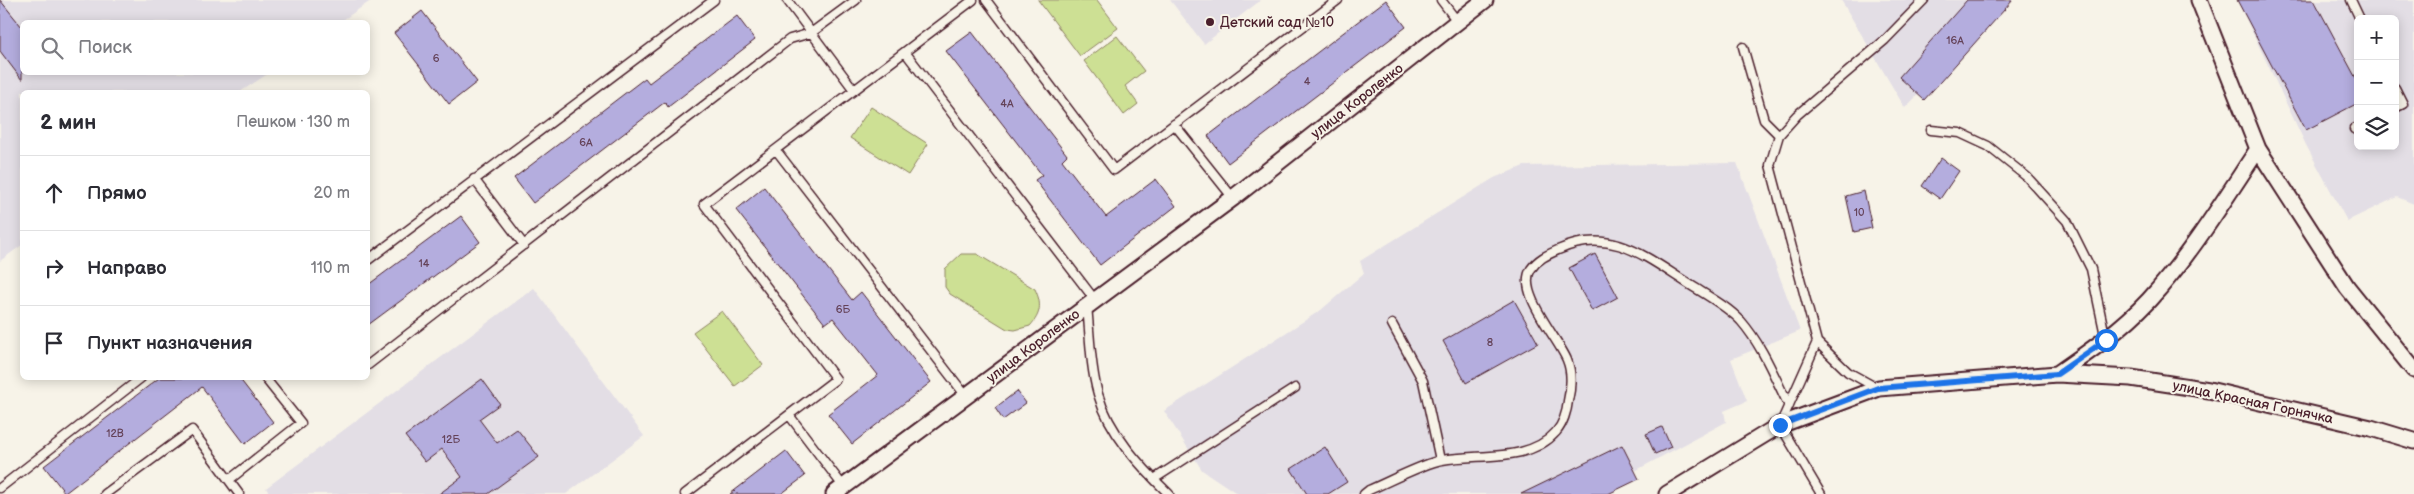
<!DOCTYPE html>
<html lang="ru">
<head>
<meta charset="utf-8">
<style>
  body { margin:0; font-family:"Balsamiq Sans",sans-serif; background:#f2f2f3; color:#2b2b33 }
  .controls { position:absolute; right:15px; top:15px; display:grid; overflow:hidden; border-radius:8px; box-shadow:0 2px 12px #0003 }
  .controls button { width:45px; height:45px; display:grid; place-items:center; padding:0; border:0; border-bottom:1px solid #e1e1e2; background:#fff; color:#2b2b33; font:25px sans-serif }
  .stop { position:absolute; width:15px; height:15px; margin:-11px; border:4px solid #1a73e8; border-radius:50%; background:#fff }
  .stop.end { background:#1a73e8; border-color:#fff; box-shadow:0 1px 5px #0008 }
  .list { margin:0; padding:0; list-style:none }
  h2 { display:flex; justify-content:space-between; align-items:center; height:65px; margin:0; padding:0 20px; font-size:21px }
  h2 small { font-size:16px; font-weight:400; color:#7c7c81 }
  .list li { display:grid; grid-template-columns:32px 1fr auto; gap:15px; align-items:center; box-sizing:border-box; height:75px; padding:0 20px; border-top:1px solid #e1e1e2 }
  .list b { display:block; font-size:19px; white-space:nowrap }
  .list em { font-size:16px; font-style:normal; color:#7c7c81 }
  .icon { flex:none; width:28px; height:28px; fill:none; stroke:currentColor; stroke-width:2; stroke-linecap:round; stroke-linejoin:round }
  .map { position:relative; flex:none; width:2414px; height:494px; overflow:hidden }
  .search { position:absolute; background:#fff; box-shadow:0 2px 12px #0003; left:20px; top:20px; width:350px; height:55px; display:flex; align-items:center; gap:12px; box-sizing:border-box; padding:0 18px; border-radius:8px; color:#7c7c81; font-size:19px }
  .panel { position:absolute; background:#fff; box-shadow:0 2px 12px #0003; left:20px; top:90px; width:350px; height:290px; border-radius:8px }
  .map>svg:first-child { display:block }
  .built { fill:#e3dee5; fill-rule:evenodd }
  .green { fill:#cde094; stroke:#8c8060 }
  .building { fill:#b4adde; stroke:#4a1f2b }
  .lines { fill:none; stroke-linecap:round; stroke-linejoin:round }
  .lane-casing { stroke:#4a1f2b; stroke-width:11 }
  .street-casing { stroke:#4a1f2b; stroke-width:19 }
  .lane { stroke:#f7f3e8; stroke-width:8 }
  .street { stroke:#f7f3e8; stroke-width:15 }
  .route { stroke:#1a73e8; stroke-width:6 }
  .poi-dot { fill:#4a1f2b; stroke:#f7f3e8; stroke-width:2 }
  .labels { text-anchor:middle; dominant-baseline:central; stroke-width:4; stroke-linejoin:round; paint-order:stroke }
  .number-label { font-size:11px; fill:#644258 }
  .poi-label { font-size:14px; fill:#4a1f2b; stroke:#f7f3e8; text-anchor:start }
  .street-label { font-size:14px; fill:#4a1f2b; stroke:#f7f3e8 }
</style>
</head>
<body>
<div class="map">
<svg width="2414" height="494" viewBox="0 0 2414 494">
  <rect width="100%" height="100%" fill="#f7f3e8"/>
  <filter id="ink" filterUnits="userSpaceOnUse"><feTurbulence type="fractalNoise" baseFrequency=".02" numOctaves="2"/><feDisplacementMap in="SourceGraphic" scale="10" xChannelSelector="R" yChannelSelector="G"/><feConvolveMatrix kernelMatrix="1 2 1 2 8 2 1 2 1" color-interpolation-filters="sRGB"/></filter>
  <g filter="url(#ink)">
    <path class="built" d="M0,0H372L340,22H22V72L269,73L240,92H22V245L0,261Z
      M1170,0H1261L1204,44Z
      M1841,0H2011L1905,108Z
      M2237,0H2414V204L2397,197L2347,221L2306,145ZM2358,19H2395V146H2358Z
      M1737,163L1800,331L1731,359L1747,401L1724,411L1726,422L1592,494H1238L1202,470L1164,411L1321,310L1364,273L1360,261L1494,178L1524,166Z
      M534,288L644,436L566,494H270L266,488Z"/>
    <path class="green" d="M1038,0H1097L1118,28L1080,56Z
      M1117,36L1144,71L1125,86L1138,104L1124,115L1084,61Z
      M871,107L928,144L908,175L850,138Z
      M961,254H977L1035,289C1042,304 1041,314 1030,326L1015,330L1007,329L950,294L945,287V269Z
      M722,311L763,365L735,386L693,332Z"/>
    <path class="building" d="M0,0L22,27V80L0,51Z
      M1386,0L1406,27L1228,163L1208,136Z
      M1967,0H2013L1924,100L1899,77Z
      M2237,0H2314L2358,82V103L2306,130Z
      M422,11L477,82L449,104L394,33Z
      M737,16L755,40L668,107L665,102L533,203L514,178L645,78L649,83Z
      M972,32L1067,155L1062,160L1106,217L1156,179L1176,206L1100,265L1035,180L1042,175L946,51Z
      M1941,158L1959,171L1940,199L1922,186Z
      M764,187L852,300L861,292L931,382L852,444L828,414L878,375L833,318L825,324L736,210Z
      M1864,191L1872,228L1854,232L1846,196Z
      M461,216L480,242L368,325V285Z
      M1595,254L1618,297L1592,311L1569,268Z
      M1514,300L1538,343L1466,383L1443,341Z
      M159,378H239L273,422L245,444L202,387L65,493L44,466Z
      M482,379L500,404L479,419L497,443L517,429L539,457L488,494H439L462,477L442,449L425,462L405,436Z
      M1017,391L1026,403L1003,420L995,408Z
      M1662,427L1671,447L1655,454L1646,434Z
      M1622,445L1639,479L1608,494H1521Z
      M1325,447L1347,482L1328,494H1307L1291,469Z
      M786,451L805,476L781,494H730Z"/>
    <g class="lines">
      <g class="lane-casing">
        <path id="lane" d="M787,0L854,90
          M986,0L1114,170L1338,0
          M1441,0L1457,21
          M2351,0L2360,19
          M1743,47L1764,120L1779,135
          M905,52L1095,300
          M2395,88L2403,104L2395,108
          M1174,124L1233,198
          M2354,129L2358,127
          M1931,130L1960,133L1988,146L2027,177L2067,221L2091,269L2106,340
          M776,150L966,396
          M474,179L524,245
          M368,260L714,0
          M1087,306C1090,334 1090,366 1098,394C1109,433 1140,466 1169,494
          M1392,324L1423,381L1440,460
          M1817,342L1848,372L1877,388
          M368,365L790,39L811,33L856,0
          M789,415L843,486
          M1154,479L1295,388
          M229,480L301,423L265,378
          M0,488L141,378
          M105,494L192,430L239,494
          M685,494L836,379L704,204L973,0
          M1364,494L1369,490C1388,482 1424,463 1442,460C1479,453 1529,463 1556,432C1563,424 1567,411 1568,401C1571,388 1572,372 1567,360C1558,338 1516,292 1531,269C1538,259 1547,255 1558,250C1610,226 1646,257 1689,284C1706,295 1727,306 1741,321C1762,345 1775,378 1789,406
          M1821,494L1780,425L1817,342L1770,165L1779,135L1797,115L1885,40L1924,0"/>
      </g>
      <g class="street-casing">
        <path id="street" d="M2199,0L2258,149L2347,287L2414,370
          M2057,374C2089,352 2122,329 2149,300C2191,254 2224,200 2258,149
          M834,494L1233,198L1485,0
          M1667,494L1780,425L1879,388L2057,374L2131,378L2209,390L2371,428L2414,441"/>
      </g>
      <use href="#lane" class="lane"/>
      <use href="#street" class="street"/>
    </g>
  </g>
  <g class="lines" filter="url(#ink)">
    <path class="route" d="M1780,425L1878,388L2057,374L2106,340"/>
  </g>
  <circle class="poi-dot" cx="1210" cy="22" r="5"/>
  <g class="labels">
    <g class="number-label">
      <text x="1955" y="40">16А</text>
      <text x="436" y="58">6</text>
      <text x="1307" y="81">4</text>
      <text x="1007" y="103">4А</text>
      <text x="586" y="142">6А</text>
      <text x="1859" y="212">10</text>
      <text x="424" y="263">14</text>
      <text x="843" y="309">6Б</text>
      <text x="1490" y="342">8</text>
      <text x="115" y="433">12В</text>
      <text x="451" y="439">12Б</text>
    </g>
    <g class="poi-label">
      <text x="1220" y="22">Детский сад №10</text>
    </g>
    <g class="street-label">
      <text transform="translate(1357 101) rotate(-38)">улица Короленко</text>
      <text transform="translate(1033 346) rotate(-37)">улица Короленко</text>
      <text transform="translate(2253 402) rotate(12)">улица Красная Горнячка</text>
    </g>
  </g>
</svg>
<div class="controls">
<button>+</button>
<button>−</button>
<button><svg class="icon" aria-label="layers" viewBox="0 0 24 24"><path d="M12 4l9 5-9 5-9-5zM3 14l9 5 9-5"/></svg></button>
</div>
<div class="stop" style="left:2106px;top:340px"></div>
<div class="stop end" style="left:1780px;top:425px"></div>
<div class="search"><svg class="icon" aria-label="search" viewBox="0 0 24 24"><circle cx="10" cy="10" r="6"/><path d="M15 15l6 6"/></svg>Поиск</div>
<section class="panel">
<h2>2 мин<small>Пешком · 130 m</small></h2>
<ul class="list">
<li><svg class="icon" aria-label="ahead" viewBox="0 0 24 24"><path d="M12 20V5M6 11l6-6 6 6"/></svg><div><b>Прямо</b></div><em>20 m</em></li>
<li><svg class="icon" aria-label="right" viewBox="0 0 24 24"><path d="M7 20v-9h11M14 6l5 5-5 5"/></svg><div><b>Направо</b></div><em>110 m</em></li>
<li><svg class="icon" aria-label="arrive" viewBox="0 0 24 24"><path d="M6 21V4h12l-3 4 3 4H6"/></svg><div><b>Пункт назначения</b></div></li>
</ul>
</section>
</div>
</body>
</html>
